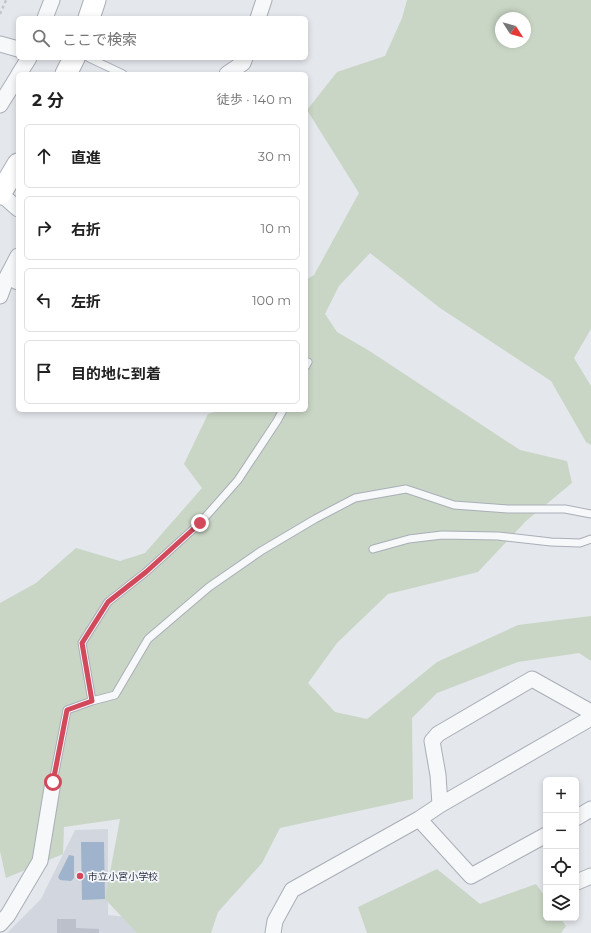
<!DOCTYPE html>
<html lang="ja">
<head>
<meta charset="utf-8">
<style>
  body { margin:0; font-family:Montserrat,"Noto Sans JP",sans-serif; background:#f2f2f2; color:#222 }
  .controls { position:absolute; right:12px; bottom:12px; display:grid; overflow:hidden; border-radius:6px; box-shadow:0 2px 6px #0003 }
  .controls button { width:36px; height:36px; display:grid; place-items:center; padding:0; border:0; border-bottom:1px solid #e0e0e0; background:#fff; color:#222; font:20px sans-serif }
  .compass { position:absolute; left:495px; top:12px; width:36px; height:36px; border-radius:50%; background:#fff; box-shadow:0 2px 6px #0003; rotate:126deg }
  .stop { position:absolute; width:12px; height:12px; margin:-9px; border:3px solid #d1495b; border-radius:50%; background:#fff }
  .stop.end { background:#d1495b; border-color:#fff; box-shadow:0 1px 4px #0008 }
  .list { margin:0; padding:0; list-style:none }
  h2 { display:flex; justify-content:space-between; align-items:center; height:52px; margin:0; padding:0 16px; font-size:17px }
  h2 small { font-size:13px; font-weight:400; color:#767676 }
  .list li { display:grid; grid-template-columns:26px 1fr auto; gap:12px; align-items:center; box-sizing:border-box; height:64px; margin:0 8px 8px; padding:0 8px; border:1px solid #e0e0e0; border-radius:6px }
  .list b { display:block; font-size:15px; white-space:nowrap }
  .list em { font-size:13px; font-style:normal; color:#767676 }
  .icon { flex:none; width:22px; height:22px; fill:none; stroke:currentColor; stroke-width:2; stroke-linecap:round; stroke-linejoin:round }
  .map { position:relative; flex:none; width:591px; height:933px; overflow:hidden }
  .search { position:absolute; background:#fff; box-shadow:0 2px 6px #0003; left:16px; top:16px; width:292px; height:44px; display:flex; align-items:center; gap:10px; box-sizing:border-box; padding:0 14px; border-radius:6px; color:#767676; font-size:15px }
  .panel { position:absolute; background:#fff; box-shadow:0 2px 6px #0003; left:16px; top:72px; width:292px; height:340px; border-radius:6px }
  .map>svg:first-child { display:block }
  .built { fill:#d2d6de }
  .green { fill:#c9d6c5; fill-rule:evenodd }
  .water { fill:#9fb4cc }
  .building { fill:#bbc0ca }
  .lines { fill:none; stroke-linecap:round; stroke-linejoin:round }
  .lane-casing { stroke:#a9aeb7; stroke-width:9 }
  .street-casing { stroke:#a9aeb7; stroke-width:17 }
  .secondary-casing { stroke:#a9aeb7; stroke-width:23 }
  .path { stroke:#c2c5cb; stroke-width:2.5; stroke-dasharray:3 3; stroke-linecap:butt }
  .lane { stroke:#f7f8fa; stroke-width:7 }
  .street { stroke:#f7f8fa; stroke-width:15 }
  .secondary { stroke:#fff; stroke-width:21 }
  .route { stroke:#d1495b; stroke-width:5 }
  .poi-dot { fill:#d1495b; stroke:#f4f6f9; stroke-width:1.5 }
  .labels { text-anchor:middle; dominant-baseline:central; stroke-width:3.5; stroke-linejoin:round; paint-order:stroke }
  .poi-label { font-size:10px; fill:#2b3445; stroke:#f4f6f9; text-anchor:start }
</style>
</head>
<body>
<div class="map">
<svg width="591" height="933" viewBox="0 0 591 933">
  <rect width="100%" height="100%" fill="#e4e7ec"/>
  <path class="built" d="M108,829V915L136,918L142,933H7L41,899L75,830Z"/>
  <path class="green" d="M407,0H591V329L574,358L591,386V445L586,442L551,381L440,308L370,253L339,286L325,314L337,332L368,350L520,450L567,461L572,483L526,521L478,572L388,594L337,643L308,683L335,712L367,719L437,662L518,625L591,616V661L579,653L518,662L437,693L412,718L413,799L280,828L262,863L218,912L211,933H137L105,899L120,819L64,827L63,854L6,878L0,851V603L36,583L76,548L120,561L145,553L202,488L184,464L208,414L222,410H306V280L314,275L359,193L307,110L337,72L385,56L402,18ZM501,18H525V42H501Z
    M437,869L480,904L536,884L546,898V918H560L566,926L561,933H367L358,907Z"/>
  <path class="water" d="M81,842H104L105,899L82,900Z
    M69,855L74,856V878L71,881L60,880L58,877Z"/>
  <path class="building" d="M57,919H76V928L99,929V933H57Z"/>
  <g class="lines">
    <g class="lane-casing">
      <path id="lane" d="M89,58L123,74
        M306,366L308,362
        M373,549L409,539L442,535L498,536L551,542L580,543L591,539
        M92,701L82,643L108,602L146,572L200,523L238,480L277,421L283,410
        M53,782L67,710L92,701L115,695L148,639L209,587L261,551L315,519L355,498L406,489L454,505L508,509H565L591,514"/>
    </g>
    <g class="street-casing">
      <path id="street" d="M45,18L52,0
        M258,18L264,0
        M0,44L18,49
        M19,74L29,58
        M227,74L243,63L245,58
        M0,105L18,76
        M0,193L18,209
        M7,277L18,256
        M0,296L7,277L18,282
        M440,805L591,718
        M576,818L591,809
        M419,819L471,876L546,835
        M576,880L577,882L591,876
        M0,924L8,915L40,861L53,782
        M273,933L275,921L292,890L419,819L440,805L438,775L432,741L438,734L532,679L591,712"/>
    </g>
    <g class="secondary-casing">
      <path id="secondary" d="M89,18L95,0
        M66,74L74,58
        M0,194L18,164"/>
    </g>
    <path class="path" d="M0,14L6,0"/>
    <use href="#lane" class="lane"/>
    <use href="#street" class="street"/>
    <use href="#secondary" class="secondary"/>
  </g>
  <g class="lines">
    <path class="route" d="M53,782L67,710L92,701L82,643L108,602L146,572L200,523"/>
  </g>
  <circle class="poi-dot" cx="80" cy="876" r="4"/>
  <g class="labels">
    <g class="poi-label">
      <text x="88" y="876">市立小宮小学校</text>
    </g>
  </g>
</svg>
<div class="controls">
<button>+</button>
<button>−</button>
<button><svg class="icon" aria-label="locate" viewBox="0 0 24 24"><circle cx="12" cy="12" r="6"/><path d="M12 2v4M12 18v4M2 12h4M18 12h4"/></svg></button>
<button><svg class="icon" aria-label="layers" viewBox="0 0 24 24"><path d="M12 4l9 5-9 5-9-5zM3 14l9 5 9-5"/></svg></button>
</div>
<svg class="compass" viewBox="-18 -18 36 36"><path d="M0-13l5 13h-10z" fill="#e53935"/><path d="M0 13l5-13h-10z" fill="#767676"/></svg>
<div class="stop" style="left:53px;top:782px"></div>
<div class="stop end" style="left:200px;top:523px"></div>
<div class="search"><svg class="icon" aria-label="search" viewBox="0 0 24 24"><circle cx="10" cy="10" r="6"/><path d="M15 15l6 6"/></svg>ここで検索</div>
<section class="panel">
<h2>2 分<small>徒歩 · 140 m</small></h2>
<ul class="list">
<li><svg class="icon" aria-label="ahead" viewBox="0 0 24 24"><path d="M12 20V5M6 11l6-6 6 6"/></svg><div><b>直進</b></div><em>30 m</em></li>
<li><svg class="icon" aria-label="right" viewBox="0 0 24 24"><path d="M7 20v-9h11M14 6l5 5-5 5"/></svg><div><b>右折</b></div><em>10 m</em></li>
<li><svg class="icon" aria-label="left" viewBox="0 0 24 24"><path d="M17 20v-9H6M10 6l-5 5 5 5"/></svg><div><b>左折</b></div><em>100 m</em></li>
<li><svg class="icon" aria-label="arrive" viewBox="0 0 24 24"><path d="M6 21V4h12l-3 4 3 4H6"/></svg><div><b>目的地に到着</b></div></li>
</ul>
</section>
</div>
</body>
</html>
